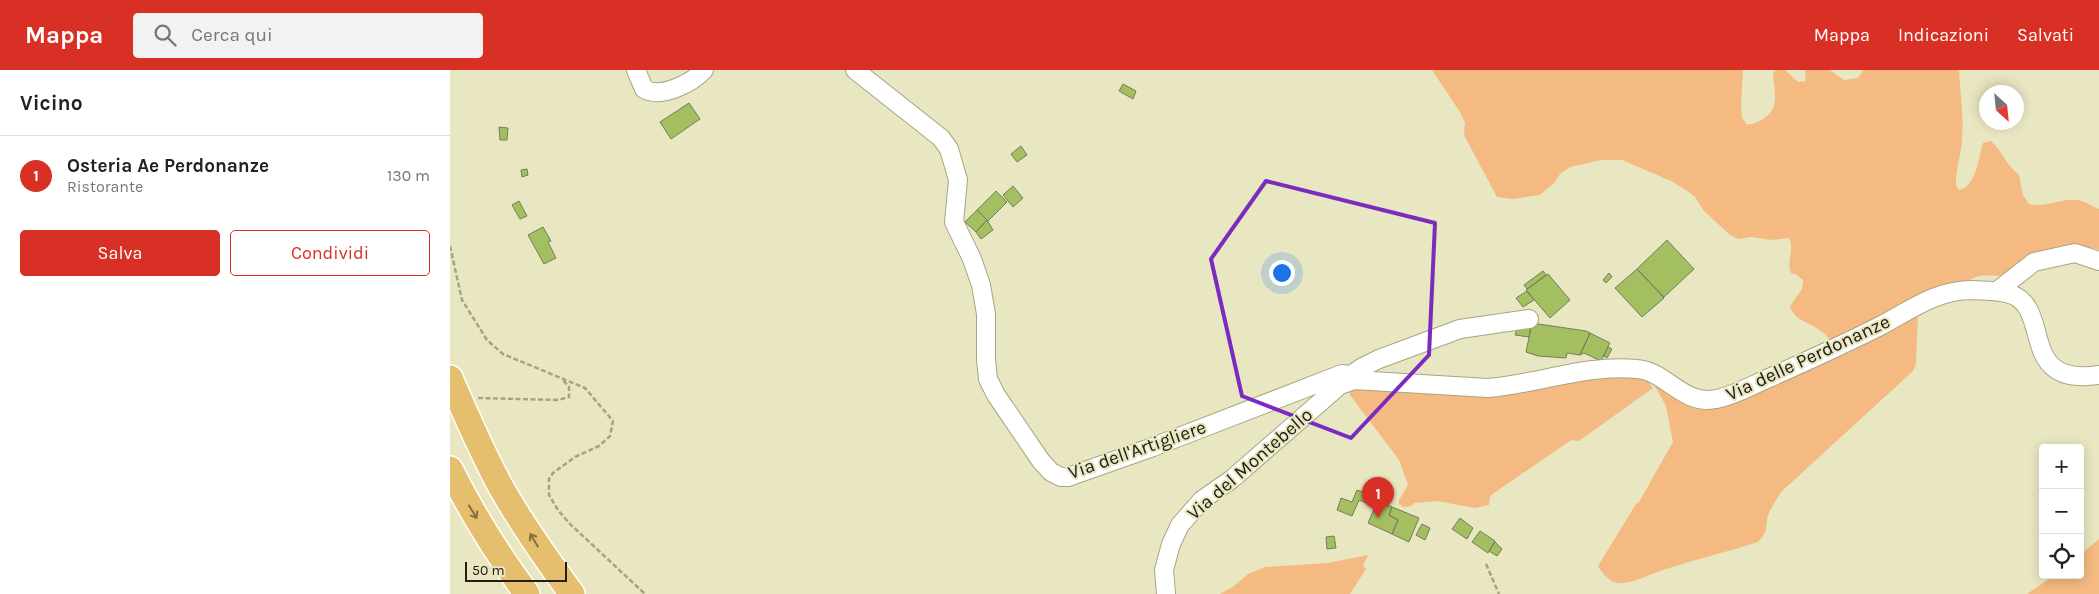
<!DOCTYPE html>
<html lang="it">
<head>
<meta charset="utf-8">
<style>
  body { margin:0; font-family:Karla,sans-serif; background:#f2f2f2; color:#222 }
  .controls { position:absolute; right:15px; bottom:15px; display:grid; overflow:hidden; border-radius:5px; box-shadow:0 2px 12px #0003 }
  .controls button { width:45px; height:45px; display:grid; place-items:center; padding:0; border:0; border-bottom:1px solid #e0e0e0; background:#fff; color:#222; font:25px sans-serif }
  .compass { position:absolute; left:1529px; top:15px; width:45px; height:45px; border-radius:50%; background:#fff; box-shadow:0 2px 12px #0003; rotate:153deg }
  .scale { position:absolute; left:15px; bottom:12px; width:102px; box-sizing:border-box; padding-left:5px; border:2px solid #212012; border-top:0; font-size:14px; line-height:18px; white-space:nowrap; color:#212012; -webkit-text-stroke:4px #e9e6c2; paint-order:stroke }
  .you { position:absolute; left:831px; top:202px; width:18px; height:18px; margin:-12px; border:4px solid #fff; border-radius:50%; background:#1a73e8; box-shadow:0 0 0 8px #1a73e833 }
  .badge { display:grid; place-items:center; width:32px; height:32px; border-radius:50%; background:#d93025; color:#fff; font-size:16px; font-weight:700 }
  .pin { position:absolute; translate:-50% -41px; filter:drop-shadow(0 1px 2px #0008) }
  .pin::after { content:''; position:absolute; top:26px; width:18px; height:15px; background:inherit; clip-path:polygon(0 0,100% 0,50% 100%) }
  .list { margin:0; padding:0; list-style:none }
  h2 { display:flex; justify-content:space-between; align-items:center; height:65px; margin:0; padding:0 20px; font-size:21px }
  h2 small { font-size:16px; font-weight:400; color:#767676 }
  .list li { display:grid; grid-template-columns:32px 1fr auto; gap:15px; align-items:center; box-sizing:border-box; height:80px; padding:0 20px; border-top:1px solid #e0e0e0 }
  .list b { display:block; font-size:19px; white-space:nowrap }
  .list p { margin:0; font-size:16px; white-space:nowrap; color:#767676 }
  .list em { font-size:16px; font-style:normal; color:#767676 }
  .actions { display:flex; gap:10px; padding:15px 20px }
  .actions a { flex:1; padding:11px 0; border:1px solid #d93025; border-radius:5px; text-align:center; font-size:18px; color:#d93025 }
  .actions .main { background:#d93025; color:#fff }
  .icon { flex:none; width:28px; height:28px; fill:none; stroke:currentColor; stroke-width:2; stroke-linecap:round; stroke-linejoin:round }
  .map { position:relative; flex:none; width:1649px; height:524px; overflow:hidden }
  header { display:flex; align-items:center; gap:30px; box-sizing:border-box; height:70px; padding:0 25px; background:#d93025; color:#fff }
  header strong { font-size:24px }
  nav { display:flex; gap:28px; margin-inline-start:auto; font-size:18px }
  .search { width:350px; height:45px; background:#f2f2f2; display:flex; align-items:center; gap:12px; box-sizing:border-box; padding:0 18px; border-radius:5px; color:#767676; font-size:19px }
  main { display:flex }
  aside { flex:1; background:#fff }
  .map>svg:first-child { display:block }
  .green { fill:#f5ba81 }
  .building { fill:#a3bf5f; stroke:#737e5e }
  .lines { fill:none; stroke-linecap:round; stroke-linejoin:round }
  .minor-casing { stroke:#a8a583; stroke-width:20 }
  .highway-casing { stroke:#fff; stroke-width:28 }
  .path { stroke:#a5a286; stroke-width:2.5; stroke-dasharray:5 2.5; stroke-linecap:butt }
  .minor { stroke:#fff; stroke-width:18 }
  .highway { stroke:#e5be6e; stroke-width:25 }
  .oneway { stroke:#836f40 }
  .marked { fill:none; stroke:#7b2cbf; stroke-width:4; stroke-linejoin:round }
  .labels { text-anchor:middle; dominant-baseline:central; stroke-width:4; stroke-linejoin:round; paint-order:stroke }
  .street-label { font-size:19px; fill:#212012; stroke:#e9e6c2 }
</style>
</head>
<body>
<header>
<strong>Mappa</strong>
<div class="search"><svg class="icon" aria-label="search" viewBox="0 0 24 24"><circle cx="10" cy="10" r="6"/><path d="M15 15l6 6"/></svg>Cerca qui</div>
<nav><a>Mappa</a><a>Indicazioni</a><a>Salvati</a></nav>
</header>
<main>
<aside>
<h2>Vicino<small></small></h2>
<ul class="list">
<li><span class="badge">1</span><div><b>Osteria Ae Perdonanze</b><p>Ristorante</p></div><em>130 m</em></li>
</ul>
<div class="actions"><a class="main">Salva</a><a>Condividi</a></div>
</aside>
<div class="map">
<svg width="1649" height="524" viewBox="0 0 1649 524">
  <rect width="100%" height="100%" fill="#e9e6c2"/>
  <path class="green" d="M982,0H1293L1291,33L1292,47L1296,54C1302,55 1306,53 1311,50C1331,40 1324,22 1323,4L1326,0H1335L1348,12L1356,11L1355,0H1380L1394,10L1408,8L1413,0H1509C1510,24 1514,46 1512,70C1511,86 1505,101 1506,116L1509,120C1527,116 1528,88 1533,73L1541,71C1552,81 1557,96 1569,105L1573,125L1579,134C1598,138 1610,128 1627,130C1635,131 1641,136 1649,139V180C1625,169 1585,198 1560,204C1543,209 1531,200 1516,213L1385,276C1381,271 1377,265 1371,261C1360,252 1344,251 1340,236L1352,219L1353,210L1347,205L1341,203C1336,192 1345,180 1339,168L1322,170L1301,167L1288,169L1280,165L1254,141L1245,127L1239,122L1221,111L1172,90H1151L1120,97L1110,104L1104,113L1090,125L1063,129L1047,127L1014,65L1015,53L1010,42Z
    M1468,243L1466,294L1463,301L1331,422C1327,429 1322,436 1319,443C1314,455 1320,461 1308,472C1278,482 1246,489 1216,499C1203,503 1180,515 1168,513C1159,512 1152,503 1148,496L1186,434L1189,432L1223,372L1216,336L1202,311L1247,329Z
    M1183,303L1198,311L1203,318L1129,371L1122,370L1117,373L1044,423L1040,426L1039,435L1025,438L987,431L964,433L962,436L953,437L949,434V430L958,415L949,390L900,325L898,319Z
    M1649,469V524H1577L1605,505H1630V485Z
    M918,485L913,496L916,499L900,524H770L784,516L798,504L815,497L878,493Z"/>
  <path class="building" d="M673,14L686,21L683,29L669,21Z
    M239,33L250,49L221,69L210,52Z
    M49,57L58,58L57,70H50Z
    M571,76L577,85L567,92L561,84Z
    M77,99L78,105L72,107L71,100Z
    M563,116L573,128L563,137L553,125Z
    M546,121L557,132L538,151L527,140Z
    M69,131L77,146L70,149L62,135Z
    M527,140L537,150L526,162L515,152Z
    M537,150L543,160L531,169L526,162Z
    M93,157L101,171L98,172L106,188L94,194L78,165Z
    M1217,170L1244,199L1214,227L1187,199Z
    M1187,199L1214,228L1192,247L1165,218Z
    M1093,201L1096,205L1077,219L1074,215Z
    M1159,203L1162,207L1156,213L1153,210Z
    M1098,204L1120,230L1100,248L1076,220Z
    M1077,221L1084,230L1073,237L1066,228Z
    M1069,253L1081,255L1079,267L1065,265Z
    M1082,253L1136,261L1140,263L1130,285L1117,283L1116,288L1088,286L1076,282Z
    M1140,263L1160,273L1151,291L1134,283L1130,285Z
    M1158,277L1162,279L1157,288L1154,286Z
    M907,420L921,425L917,433L909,430L902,446L887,440L891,428L902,432Z
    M934,433L942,437L939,445L948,450L942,464L918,453L925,437L931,439Z
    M942,437L969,448L959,472L942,464L948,450L939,445Z
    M1010,448L1023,458L1017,469L1002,459Z
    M972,454L980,458L975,470L966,465Z
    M1030,461L1045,471L1038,483L1022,472Z
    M884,466L886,478L877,479L876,467Z
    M1045,472L1052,479L1047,486L1039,481Z"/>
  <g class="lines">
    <g class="minor-casing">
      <path id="minor" d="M186,0L194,19C211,29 242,13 254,0
        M405,0L491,68L499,79L508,110L504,152L522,189L531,215L536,244V289L538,309L546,325L591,391L601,402L611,407H618L703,377L892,304L899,305
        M1547,221L1584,192L1625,183L1649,191
        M901,305L911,298L929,289L1010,259L1079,249
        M716,524L714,500L721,474L730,455L752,430L782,409L890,315L904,310L1038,318C1088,314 1136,294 1187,299C1216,301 1233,336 1266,329C1284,326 1302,315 1319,308C1357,291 1395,274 1432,255C1462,239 1487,220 1522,220C1536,221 1550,220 1563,225C1602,242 1568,317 1649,305"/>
    </g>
    <g class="highway-casing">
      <path id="highway" d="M0,308C16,345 32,383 52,419C73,456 97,490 122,524
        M0,399C22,443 48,485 77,524"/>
    </g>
    <path class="path" d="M0,176L12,230L37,270L53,284L135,318L163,351L160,366L149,376L125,387L103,403L99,409V425L108,440L119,453L195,524
      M28,328L108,330L119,327V317L112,309
      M1036,494L1049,524"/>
    <use href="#minor" class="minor"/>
    <use href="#highway" class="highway"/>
  </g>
  <defs><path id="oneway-shaft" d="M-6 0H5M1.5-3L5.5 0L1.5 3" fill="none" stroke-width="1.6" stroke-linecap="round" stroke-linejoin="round" transform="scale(1.25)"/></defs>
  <g class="oneway">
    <use href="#oneway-shaft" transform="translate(23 442) rotate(58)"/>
    <use href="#oneway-shaft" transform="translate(84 470) rotate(-121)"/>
  </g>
  <path class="marked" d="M816,111L985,153L979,285L901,368L792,326L761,189Z"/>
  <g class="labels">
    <g class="street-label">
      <text transform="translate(1358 288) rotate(-25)">Via delle Perdonanze</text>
      <text transform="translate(687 380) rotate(-19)">Via dell'Artigliere</text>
      <text transform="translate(800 394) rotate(-41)">Via del Montebello</text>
    </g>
  </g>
</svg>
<div class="controls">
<button>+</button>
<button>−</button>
<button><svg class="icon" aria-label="locate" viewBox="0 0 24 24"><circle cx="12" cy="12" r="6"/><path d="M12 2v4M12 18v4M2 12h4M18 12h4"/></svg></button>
</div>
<svg class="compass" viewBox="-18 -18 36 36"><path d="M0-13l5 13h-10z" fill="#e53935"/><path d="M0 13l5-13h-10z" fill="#767676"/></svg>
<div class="scale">50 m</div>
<div class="you"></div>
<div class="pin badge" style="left:928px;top:448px">1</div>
</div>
</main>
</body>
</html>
